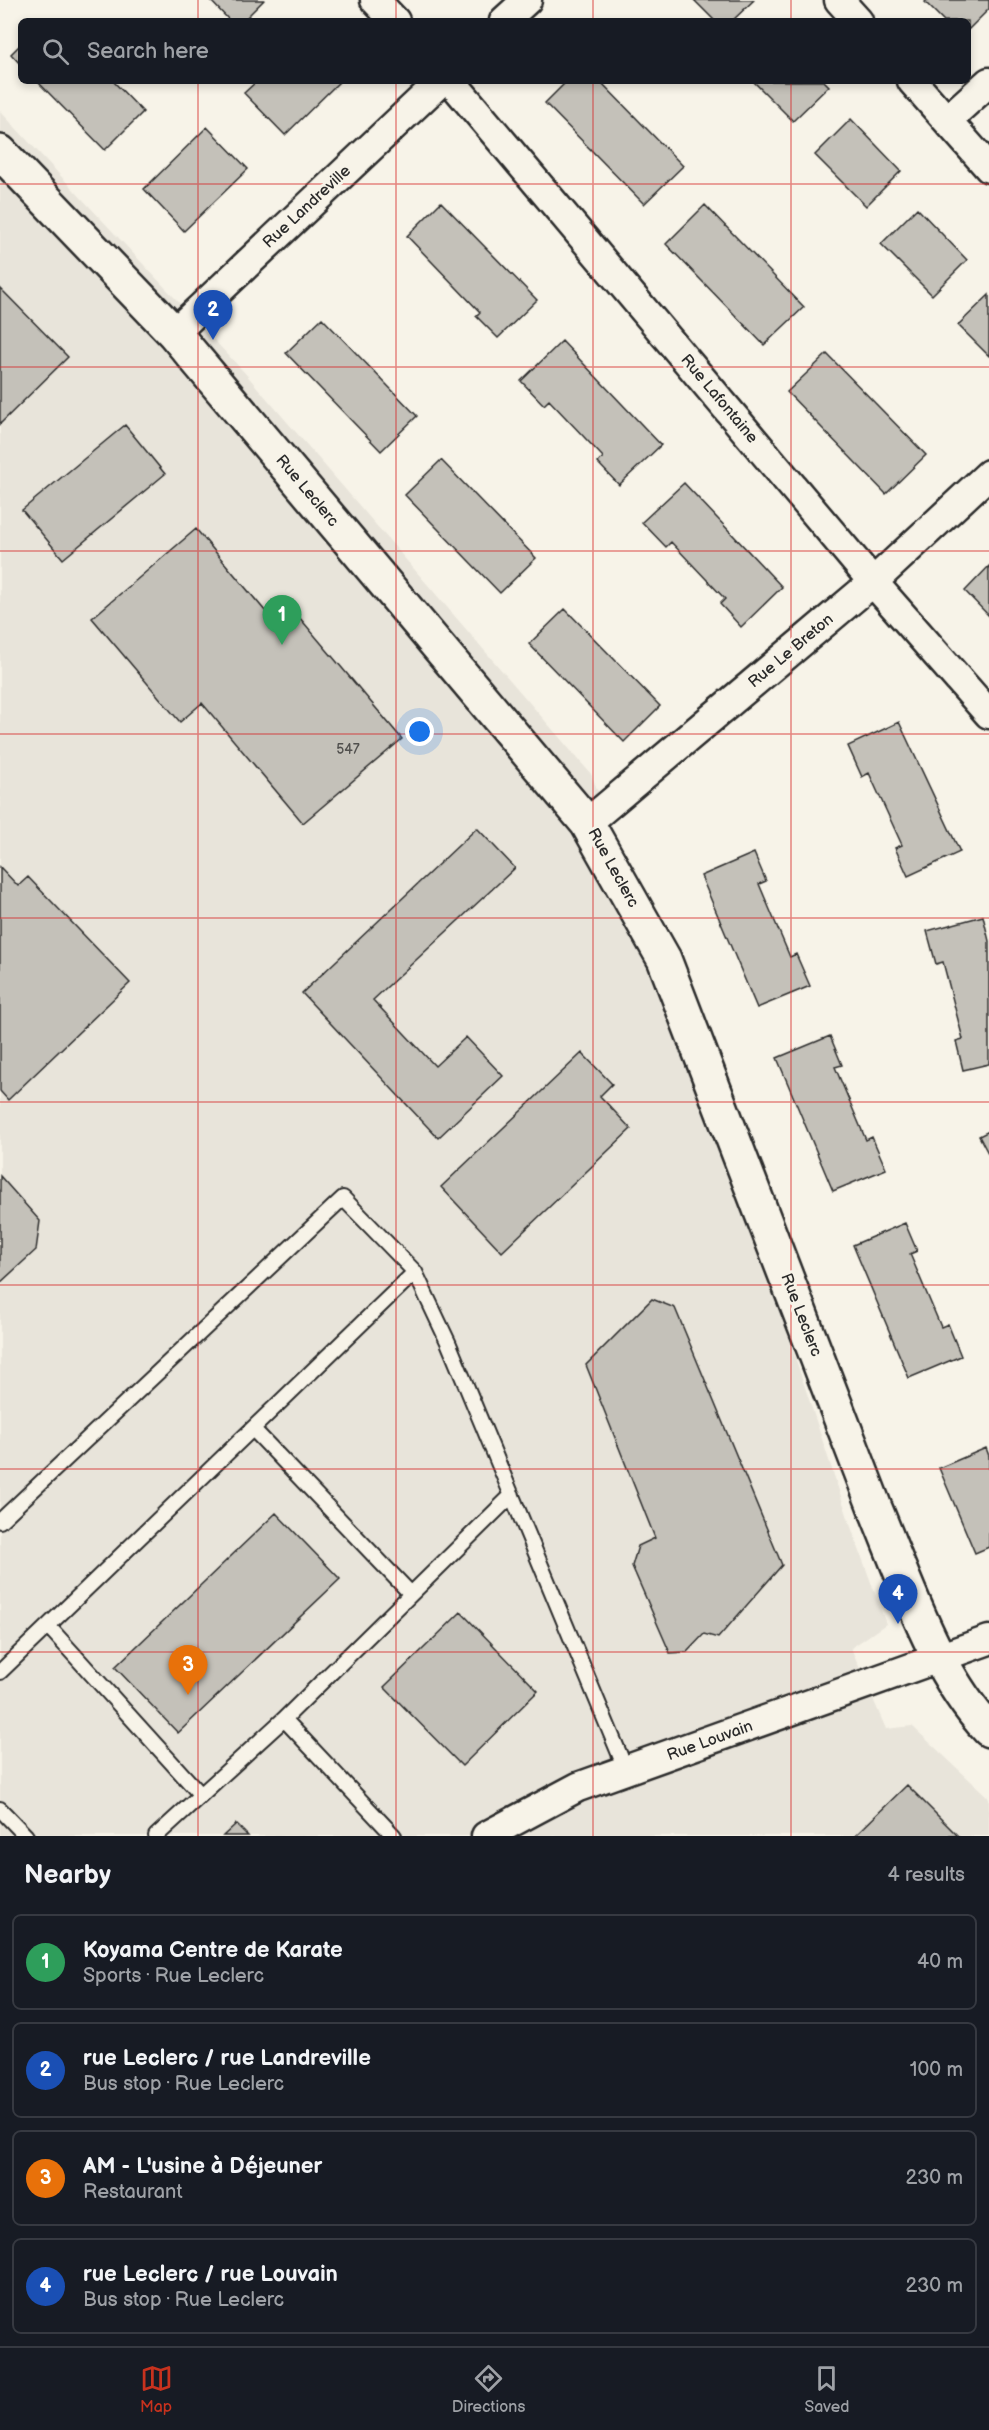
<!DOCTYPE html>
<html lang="en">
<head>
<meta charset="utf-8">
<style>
  body { margin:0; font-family:"Balsamiq Sans",sans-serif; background:#20242c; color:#f1f3f6 }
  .you { position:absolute; left:420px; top:732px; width:21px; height:21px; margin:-15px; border:4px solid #fff; border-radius:50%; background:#1a73e8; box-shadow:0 0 0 9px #1a73e833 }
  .badge { display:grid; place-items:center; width:39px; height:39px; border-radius:50%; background:#c8321e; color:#fff; font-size:20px; font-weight:700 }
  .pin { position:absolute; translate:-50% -50px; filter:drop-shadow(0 2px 3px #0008) }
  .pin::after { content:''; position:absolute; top:32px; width:21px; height:18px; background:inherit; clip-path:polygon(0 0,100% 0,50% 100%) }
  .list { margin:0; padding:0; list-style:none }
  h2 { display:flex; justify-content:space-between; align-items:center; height:78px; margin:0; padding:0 24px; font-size:26px }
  h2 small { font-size:20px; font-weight:400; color:#9ea1a6 }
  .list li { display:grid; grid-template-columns:39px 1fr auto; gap:18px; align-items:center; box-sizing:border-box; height:96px; margin:0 12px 12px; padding:0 12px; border:2px solid #363941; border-radius:9px }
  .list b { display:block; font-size:22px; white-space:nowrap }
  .list p { margin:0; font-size:20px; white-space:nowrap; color:#9ea1a6 }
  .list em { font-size:20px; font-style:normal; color:#9ea1a6 }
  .icon { flex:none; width:33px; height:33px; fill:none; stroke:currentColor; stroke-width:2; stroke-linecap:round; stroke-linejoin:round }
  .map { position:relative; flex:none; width:989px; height:1836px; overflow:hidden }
  .search { position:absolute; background:#171b24; box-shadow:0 3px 9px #0003; left:18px; right:18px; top:18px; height:66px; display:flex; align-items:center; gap:15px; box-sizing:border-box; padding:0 21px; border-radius:9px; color:#9ea1a6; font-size:22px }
  .sheet { height:510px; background:#171b24 }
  nav { display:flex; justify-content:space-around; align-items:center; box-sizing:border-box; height:84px; border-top:2px solid #363941; background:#171b24; font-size:16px; color:#9ea1a6 }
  nav a { display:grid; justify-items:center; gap:3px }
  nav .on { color:#c8321e }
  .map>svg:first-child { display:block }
  .built { fill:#e8e4da }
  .building { fill:#c4c1b9; stroke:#2b2b2b; stroke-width:1.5 }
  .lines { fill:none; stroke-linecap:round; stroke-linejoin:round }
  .service-casing { stroke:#2b2b2b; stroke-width:18 }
  .minor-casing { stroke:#2b2b2b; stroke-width:33 }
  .tertiary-casing { stroke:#2b2b2b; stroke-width:38 }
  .service { stroke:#f7f3e8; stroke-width:14 }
  .minor { stroke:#f7f3e8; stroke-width:28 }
  .tertiary { stroke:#f7f3e8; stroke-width:33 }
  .grid { fill:none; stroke:#d62828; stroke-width:1.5; stroke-opacity:0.55 }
  .labels { text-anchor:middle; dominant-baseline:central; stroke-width:6; stroke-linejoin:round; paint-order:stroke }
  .number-label { font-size:14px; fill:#51504e }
  .street-label { font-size:16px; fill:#2b2b2b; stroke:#f7f3e8 }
</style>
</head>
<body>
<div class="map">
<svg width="989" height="1836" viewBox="0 0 989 1836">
  <rect width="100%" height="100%" fill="#f7f3e8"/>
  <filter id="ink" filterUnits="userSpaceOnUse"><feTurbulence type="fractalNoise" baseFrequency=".0167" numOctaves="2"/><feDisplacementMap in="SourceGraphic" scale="12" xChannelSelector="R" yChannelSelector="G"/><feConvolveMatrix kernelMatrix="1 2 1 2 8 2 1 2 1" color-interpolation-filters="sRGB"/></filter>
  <g filter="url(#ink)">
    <path class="built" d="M0,111L244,372L591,774L664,959L851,1527L886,1624L851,1648L886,1729L912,1726L989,1798V1836H0Z"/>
    <path class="building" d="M210,0H264L243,21H230Z
      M694,0H754L732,21H715Z
      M927,0H989V9L968,30V21H944L925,2Z
      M21,44V65L11,54Z
      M37,81H113L143,112L105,150Z
      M257,81H340L285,135L244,93Z
      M567,81H600L683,166L644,204L545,103Z
      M753,81H824L829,86L793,121Z
      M851,119L901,171L866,206L815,155Z
      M207,127L248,169L184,231L144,189Z
      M441,202L537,300L498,338L476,316L480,312L407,236Z
      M705,205L804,307L764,345L666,244Z
      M917,208L967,260L932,295L881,244Z
      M0,288L68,357L0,424Z
      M989,295V356L958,325Z
      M322,318L417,416L381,451L286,353Z
      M562,341L661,445L619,485L598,463L603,457L549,400L544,405L521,381Z
      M827,354L926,455L886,494L787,392Z
      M125,425L165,474L63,559L22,510Z
      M441,460L536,558L500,593L405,495Z
      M684,483L782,587L741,627L720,604L725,599L671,542L666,547L642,522Z
      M196,529L282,631L299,617L402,739L303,823L202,703L180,722L92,618Z
      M989,566V616L965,591Z
      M565,609L660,706L624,742L529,644Z
      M899,722L960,852L908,876L895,848L902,845L869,773L862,777L848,746Z
      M477,828L515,868L373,1000L435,1066L466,1037L503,1076L438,1138L302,993Z
      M754,853L766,881L759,884L790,957L796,954L810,986L757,1008L701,876Z
      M0,867L18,886L28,877L130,983L8,1100L0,1091Z
      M983,916L989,941V1064L963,1070L956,1041L963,1039L943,962L936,964L927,931Z
      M830,1036L842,1065L835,1067L866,1140L872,1137L886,1169L833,1191L777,1058Z
      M582,1053L612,1084L600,1096L631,1129L502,1252L441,1187Z
      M989,1131V1155L979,1136Z
      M0,1176L40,1221L36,1250L0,1283Z
      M905,1223L917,1251L910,1254L941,1327L948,1324L961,1356L909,1378L853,1245Z
      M652,1299L675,1308L782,1565L718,1638L704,1634L687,1652L670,1653L632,1566L638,1546L655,1538L586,1365Z
      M986,1448L989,1456V1547L975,1553L939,1468Z
      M276,1513L340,1579L178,1733L115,1667Z
      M461,1612L538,1691L462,1766L384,1687Z
      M907,1785L958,1836H855Z
      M236,1824L248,1836H223Z"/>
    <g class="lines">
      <g class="service-casing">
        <path id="service" d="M253,1429L411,1594
          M0,1521L343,1198L415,1272L448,1342L626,1770
          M48,1626L201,1795
          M0,1672L415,1272
          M0,1809L26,1836
          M156,1836L284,1719
          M394,1836L284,1719L512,1495"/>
      </g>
      <g class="minor-casing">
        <path id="minor" d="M375,0L395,21
          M839,0L858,21
          M504,21L527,0
          M451,81L873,582L989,714
          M912,81L989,168
          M947,120L989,82
          M174,333L441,81
          M587,823L873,582L989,474
          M486,1836L578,1787L989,1640"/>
      </g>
      <g class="tertiary-casing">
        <path id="tertiary" d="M0,152L174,333L587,823L664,959L875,1508C905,1580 935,1673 989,1730"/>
      </g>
      <use href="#service" class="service"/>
      <use href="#minor" class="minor"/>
      <use href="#tertiary" class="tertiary"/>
    </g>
  </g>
  <path class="grid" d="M198,0V21M396,0V21M593,0V21M791,0V21M198,81V1836M396,81V1836M593,81V1836M791,81V1836M0,184H989M0,367H989M0,551H989M0,734H989M0,918H989M0,1102H989M0,1285H989M0,1469H989M0,1652H989"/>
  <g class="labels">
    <g class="number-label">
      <text x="348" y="749">547</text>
    </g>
    <g class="street-label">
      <text transform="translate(307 207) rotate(-43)">Rue Landreville</text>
      <text transform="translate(719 399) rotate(50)">Rue Lafontaine</text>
      <text transform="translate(307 491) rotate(50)">Rue Leclerc</text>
      <text transform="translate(791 651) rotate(-40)">Rue Le Breton</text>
      <text transform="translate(613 868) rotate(61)">Rue Leclerc</text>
      <text transform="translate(801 1315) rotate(69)">Rue Leclerc</text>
      <text transform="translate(710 1741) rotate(-20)">Rue Louvain</text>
    </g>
  </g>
</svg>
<div class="you"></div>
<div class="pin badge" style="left:282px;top:645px;background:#2e9e5b">1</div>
<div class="pin badge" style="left:213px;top:340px;background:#1a4fb4">2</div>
<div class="pin badge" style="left:188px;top:1695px;background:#e8710a">3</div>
<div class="pin badge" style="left:898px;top:1624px;background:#1a4fb4">4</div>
<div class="search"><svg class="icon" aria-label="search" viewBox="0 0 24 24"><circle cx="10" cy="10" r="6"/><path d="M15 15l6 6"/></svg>Search here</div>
</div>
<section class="sheet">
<h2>Nearby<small>4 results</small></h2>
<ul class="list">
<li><span class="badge" style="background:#2e9e5b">1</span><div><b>Koyama Centre de Karate</b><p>Sports · Rue Leclerc</p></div><em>40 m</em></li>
<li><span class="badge" style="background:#1a4fb4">2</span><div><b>rue Leclerc / rue Landreville</b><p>Bus stop · Rue Leclerc</p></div><em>100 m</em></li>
<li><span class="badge" style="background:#e8710a">3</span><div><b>AM - L'usine à Déjeuner</b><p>Restaurant</p></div><em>230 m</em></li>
<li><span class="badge" style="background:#1a4fb4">4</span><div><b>rue Leclerc / rue Louvain</b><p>Bus stop · Rue Leclerc</p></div><em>230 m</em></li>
</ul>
</section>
<nav>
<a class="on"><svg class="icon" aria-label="map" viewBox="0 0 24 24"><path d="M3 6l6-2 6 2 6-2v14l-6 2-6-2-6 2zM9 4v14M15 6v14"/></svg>Map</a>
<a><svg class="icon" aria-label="directions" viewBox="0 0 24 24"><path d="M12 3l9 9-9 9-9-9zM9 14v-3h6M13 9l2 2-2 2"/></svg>Directions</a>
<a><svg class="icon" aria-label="saved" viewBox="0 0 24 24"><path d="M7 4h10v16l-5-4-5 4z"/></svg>Saved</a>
</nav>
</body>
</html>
